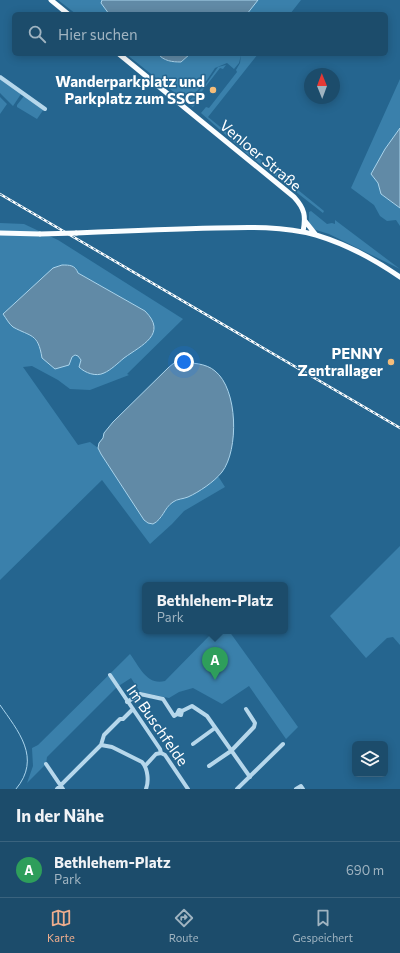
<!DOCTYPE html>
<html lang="de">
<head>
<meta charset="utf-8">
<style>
  body { margin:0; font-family:Commissioner,sans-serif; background:#295673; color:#f1f3f6 }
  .controls { position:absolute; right:12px; bottom:12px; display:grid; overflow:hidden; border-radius:6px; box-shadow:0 2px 10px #0003 }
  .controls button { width:36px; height:36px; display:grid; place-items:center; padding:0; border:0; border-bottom:1px solid #3a637e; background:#1c4c6b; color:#f1f3f6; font:20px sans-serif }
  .compass { position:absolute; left:304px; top:68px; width:36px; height:36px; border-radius:50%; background:#1c4c6b; box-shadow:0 2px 10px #0003; rotate:359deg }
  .you { position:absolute; left:184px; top:362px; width:14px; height:14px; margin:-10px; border:3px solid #fff; border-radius:50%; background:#1a73e8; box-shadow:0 0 0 6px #1a73e833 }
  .badge { display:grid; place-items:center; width:26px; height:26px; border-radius:50%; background:#eead8d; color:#fff; font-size:13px; font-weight:700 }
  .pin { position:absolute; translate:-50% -33px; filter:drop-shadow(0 1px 2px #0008) }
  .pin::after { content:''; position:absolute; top:21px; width:14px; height:12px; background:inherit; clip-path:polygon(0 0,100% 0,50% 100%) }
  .popup { position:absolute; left:142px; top:582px; width:146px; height:52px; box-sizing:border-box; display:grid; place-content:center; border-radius:6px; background:#1c4c6b; filter:drop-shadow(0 1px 3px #0005); font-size:13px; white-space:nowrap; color:#a0b4c1 }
  .popup b { font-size:15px; color:#f1f3f6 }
  .popup::after { content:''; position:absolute; left:50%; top:100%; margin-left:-8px; border:8px solid transparent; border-top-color:#1c4c6b }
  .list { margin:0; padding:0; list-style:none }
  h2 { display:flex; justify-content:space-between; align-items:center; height:52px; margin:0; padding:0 16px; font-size:17px }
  h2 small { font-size:13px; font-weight:400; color:#a0b4c1 }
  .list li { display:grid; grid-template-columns:26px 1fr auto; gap:12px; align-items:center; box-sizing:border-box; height:56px; padding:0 16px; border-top:1px solid #3a637e }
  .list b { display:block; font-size:15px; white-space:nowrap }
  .list p { margin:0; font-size:13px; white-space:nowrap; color:#a0b4c1 }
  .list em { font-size:13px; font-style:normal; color:#a0b4c1 }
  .icon { flex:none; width:22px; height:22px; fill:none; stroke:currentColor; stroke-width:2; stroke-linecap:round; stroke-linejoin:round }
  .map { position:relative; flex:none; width:400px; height:789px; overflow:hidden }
  .search { position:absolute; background:#1c4c6b; box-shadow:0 2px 10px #0003; left:12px; right:12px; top:12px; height:44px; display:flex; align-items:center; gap:10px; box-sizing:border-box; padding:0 14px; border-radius:6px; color:#a0b4c1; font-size:15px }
  .sheet { height:108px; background:#1c4c6b }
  nav { display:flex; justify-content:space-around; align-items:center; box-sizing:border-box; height:56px; border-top:1px solid #3a637e; background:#1c4c6b; font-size:11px; color:#a0b4c1 }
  nav a { display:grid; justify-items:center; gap:2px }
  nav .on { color:#eead8d }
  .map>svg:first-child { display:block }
  .green { fill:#3a80ab; fill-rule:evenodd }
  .water { fill:#618aa6; stroke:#aad4ec }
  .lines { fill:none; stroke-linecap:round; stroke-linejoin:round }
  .stream { stroke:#aad4ec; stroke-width:1 }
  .minor { stroke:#b6d7eb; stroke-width:4 }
  .major { stroke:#fafdff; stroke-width:5 }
  .rail-casing { stroke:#fff; stroke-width:2.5 }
  .rail { stroke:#25658f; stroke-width:1; stroke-dasharray:3; stroke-linecap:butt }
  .major-bridge { stroke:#fafdff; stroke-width:5 }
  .poi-dot { fill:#f5bd7a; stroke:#25658f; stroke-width:1.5 }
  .labels { text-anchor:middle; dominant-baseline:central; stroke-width:3; stroke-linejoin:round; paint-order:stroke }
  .poi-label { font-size:15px; font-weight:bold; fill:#fff; stroke:#25658f; text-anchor:end }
  .street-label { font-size:15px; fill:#fff; stroke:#25658f }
</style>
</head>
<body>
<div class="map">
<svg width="400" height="789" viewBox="0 0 400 789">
  <rect width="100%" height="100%" fill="#25658f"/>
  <path class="green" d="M58,0H102L101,3L109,14H76Z
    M258,0H301L290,14H247Z
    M126,54H158C164,61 172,62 181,62L190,54H258L208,117L324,211L323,213L246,153L201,113L206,107L209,108L237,72L236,70L240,63L241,55L239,63L234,69L227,63L215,68L205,83L187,101H185Z
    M226,65L223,69L220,68L196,99L198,101L193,107L187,103L206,84L218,67Z
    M0,78L21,94L13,106L0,93Z
    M400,79V128L371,174L378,183L381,194L400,208V226L396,220L387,221L380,216L374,205L351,188Z
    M24,96L44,109L37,119L17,107V105Z
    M0,97L7,104L0,114Z
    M311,211L327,224L332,223L335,224V220L400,269L329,234L313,229L309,223V212Z
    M0,223L24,224L58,240L183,319L127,374L129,375L90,390L70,389L58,380L32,366L23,367L78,445L90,442L98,448L101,454L144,520L148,523L153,524L161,518L164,512L173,502L188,497L206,486L218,476L225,487L184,511L172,524L150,544L102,480L0,580ZM62,265C70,265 75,265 78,273L145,311L118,363L104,373L81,360L78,356L42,358C39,337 30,334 12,326L47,275L53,268Z
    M400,546V645L393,637L387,638L366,658L330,616Z
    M214,631H229L298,727L286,739L249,686L222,704L193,688L179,692L169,698L140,692L131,678L117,687L47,757L46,764L27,783L33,766L32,748L38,745L130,654C139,666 147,686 165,681Z"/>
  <path class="water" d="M102,0H258L247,14H109L101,3Z
    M158,54H190L181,62C172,62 164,61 158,54Z
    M400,128V208L381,194L378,183L371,174L385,149Z
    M62,265C70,265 75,265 78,273L145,311C168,334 142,345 124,358C118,363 111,370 104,373C96,377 85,373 79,367L81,360L78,356L75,355L72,357L69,365L55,369L42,358C38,333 31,337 13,327C9,324 6,318 3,314L53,268Z
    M180,362C191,363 206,363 215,371C238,389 239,450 222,472C214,482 199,492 188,497C183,499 177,499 173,502C164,508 163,519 153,524L148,523L144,520L101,454L98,448L99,443L103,438L104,433L113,422L169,367L174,363Z"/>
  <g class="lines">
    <path class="stream" d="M0,705C18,731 42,758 16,789"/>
    <path class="minor" d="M0,77L45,109
      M110,675L160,749L161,753L165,755L188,789
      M127,702L140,694L163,699L174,716L177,714
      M182,711L181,715L177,714L179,710L182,711L192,706L207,716L250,777
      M193,744L215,728
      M101,745L112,747L142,762C148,769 149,781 146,789
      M46,764L63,789
      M145,766L156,754L161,753
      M209,766L231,751L254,727L255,723L246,709
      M57,789L101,745L104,735L120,719H123L133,709
      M237,789L283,744
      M296,789L301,786L303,789"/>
    <path class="major" d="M51,0L68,14
      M119,54L294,197C305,209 306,216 303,232
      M305,221L316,235
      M0,233L40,234
      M76,233C122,231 169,229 216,228C249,227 283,226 316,235C346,244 374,259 400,277"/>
    <g class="rail-casing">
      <path id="rail" d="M0,194L400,428"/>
    </g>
    <use href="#rail" class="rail"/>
    <path class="major-bridge" d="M40,234L76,233"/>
  </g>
  <g class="poi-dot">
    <circle cx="213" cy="90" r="4"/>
    <circle cx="391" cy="362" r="4"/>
  </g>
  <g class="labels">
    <g class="poi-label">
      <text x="205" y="81">Wanderparkplatz und<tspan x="205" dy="17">Parkplatz zum SSCP</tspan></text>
      <text x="383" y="353">PENNY<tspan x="383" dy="17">Zentrallager</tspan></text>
    </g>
    <g class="street-label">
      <text transform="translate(261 155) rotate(40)">Venloer Straße</text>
      <text transform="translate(158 725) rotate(55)">Im Buschfelde</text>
    </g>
  </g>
</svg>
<div class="controls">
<button><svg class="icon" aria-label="layers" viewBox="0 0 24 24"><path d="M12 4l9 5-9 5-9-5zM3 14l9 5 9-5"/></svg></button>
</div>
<svg class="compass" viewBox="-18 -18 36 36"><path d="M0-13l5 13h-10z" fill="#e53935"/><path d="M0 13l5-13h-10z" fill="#a0b4c1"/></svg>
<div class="you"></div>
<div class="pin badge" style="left:215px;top:680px;background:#2e9e5b">A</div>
<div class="popup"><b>Bethlehem-Platz</b>Park</div>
<div class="search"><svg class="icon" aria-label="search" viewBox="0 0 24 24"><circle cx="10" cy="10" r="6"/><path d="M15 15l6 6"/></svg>Hier suchen</div>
</div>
<section class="sheet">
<h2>In der Nähe<small></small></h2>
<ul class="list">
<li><span class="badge" style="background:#2e9e5b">A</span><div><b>Bethlehem-Platz</b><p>Park</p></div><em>690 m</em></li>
</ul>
</section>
<nav>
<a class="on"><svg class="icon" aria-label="map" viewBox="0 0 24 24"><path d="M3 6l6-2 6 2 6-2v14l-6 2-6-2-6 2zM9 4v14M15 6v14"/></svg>Karte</a>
<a><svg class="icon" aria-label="directions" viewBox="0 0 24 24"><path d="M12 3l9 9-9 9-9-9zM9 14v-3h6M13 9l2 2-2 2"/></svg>Route</a>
<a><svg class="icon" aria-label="saved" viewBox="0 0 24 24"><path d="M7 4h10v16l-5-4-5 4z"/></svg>Gespeichert</a>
</nav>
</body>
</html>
